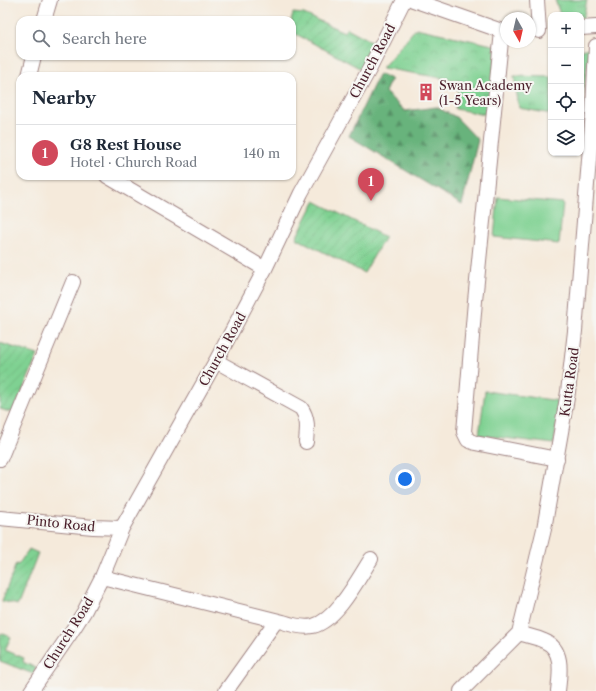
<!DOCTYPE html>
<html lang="en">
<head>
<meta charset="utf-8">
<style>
  body { margin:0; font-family:"Libre Caslon Text",serif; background:#f6f6f7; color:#1f2937 }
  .controls { position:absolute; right:12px; top:12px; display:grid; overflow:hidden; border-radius:8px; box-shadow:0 1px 3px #0004 }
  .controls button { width:36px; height:36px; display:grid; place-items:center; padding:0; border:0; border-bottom:1px solid #e0e1e3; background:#fff; color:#1f2937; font:20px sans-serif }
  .compass { position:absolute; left:500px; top:12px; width:36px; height:36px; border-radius:50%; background:#fff; box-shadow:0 1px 3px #0004; rotate:172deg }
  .you { position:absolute; left:405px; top:479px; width:14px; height:14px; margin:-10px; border:3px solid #fff; border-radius:50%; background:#1a73e8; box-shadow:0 0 0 6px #1a73e833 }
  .badge { display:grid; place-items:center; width:26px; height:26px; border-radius:50%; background:#d1495b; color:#fff; font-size:13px; font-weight:700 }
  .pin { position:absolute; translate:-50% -33px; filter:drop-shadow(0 1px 2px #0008) }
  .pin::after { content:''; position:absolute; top:21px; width:14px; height:12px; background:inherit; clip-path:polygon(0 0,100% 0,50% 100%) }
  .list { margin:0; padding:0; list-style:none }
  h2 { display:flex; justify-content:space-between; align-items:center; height:52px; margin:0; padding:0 16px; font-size:17px }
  h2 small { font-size:13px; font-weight:400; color:#747a83 }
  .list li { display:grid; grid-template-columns:26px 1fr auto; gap:12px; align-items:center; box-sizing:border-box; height:56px; padding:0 16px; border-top:1px solid #e0e1e3 }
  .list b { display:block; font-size:15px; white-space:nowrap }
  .list p { margin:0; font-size:13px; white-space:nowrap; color:#747a83 }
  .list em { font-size:13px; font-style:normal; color:#747a83 }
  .icon { flex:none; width:22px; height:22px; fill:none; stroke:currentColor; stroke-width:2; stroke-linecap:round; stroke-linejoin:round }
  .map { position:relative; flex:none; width:596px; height:691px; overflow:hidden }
  .search { position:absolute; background:#fff; box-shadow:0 1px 3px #0004; left:16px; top:16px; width:280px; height:44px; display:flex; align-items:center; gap:10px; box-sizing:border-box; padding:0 14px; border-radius:12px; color:#747a83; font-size:15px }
  .panel { position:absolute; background:#fff; box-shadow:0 1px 3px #0004; left:16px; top:72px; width:280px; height:108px; border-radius:12px }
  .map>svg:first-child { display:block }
  .grass { fill:url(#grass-tufts); stroke:#64785e }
  .forest { fill:url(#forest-firs); stroke:#586954 }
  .park { fill:url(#park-crowns); stroke:#64785e }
  .garden { fill:url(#garden-furrows); stroke:#64785e }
  .pitch { fill:#7fd192; stroke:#64785e }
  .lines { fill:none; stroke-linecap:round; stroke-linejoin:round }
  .minor-casing { stroke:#a08483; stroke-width:16 }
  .minor { stroke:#fff; stroke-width:14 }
  .labels { text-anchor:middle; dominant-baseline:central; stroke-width:4; stroke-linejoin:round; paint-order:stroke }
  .street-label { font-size:13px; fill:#4a1f2b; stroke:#f6f6f2 }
  .poi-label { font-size:13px; fill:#4a1f2b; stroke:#f6f6f2; text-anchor:start }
</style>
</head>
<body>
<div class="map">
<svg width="596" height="691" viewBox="0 0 596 691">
  <defs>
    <pattern id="grass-tufts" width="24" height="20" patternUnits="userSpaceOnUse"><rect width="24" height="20" fill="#7fd192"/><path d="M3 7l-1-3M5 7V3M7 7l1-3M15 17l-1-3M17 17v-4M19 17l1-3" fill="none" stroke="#6fb37e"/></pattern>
    <pattern id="forest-firs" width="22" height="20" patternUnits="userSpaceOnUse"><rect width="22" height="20" fill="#67b37c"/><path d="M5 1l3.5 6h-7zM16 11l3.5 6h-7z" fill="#579166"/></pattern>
    <pattern id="park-crowns" width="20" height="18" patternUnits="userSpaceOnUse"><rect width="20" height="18" fill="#7fd192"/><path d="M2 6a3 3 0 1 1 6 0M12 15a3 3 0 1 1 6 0" fill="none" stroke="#6fb37e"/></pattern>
    <pattern id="garden-furrows" width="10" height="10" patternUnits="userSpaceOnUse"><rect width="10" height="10" fill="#7fd192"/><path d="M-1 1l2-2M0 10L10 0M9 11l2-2" fill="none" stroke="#6fb37e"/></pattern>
  </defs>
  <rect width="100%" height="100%" fill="#f6f6f2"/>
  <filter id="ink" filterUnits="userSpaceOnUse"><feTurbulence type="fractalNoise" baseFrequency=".025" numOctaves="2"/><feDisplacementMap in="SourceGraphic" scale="8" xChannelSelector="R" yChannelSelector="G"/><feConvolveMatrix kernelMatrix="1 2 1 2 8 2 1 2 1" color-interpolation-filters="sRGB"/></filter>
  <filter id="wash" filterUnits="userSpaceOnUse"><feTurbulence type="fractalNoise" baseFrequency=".012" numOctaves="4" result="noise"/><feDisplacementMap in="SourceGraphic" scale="16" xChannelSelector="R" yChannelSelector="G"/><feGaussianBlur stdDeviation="0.9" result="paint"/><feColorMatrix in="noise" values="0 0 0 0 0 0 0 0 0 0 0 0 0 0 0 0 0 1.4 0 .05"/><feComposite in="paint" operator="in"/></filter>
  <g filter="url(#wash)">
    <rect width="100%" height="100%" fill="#f5eadb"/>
    <path class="grass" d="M555,0H587L583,19L581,18V15L560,14Z
      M590,48L581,106V50Z
      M514,76L551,77V114L519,108Z"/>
    <path class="forest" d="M379,74L391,79L385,92L405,111L436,107L456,117L478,140L462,205L349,136Z"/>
    <path class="park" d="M416,28L497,46L489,115L455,109L460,81L382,68Z"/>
    <path class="garden" d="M293,13L304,14L344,32L347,28L375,43L363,70L292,32V20H291Z
      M315,201L385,237L364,273L296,238Z
      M0,343L38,355L13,413L0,409Z
      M29,549L38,553L18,605L2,601L16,564L18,565Z
      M1,633L11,637L5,650L24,658L23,662L36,668L33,674L0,661V636Z"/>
    <path class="pitch" d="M498,197L563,203L559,244L494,237Z
      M485,391L560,401L554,444L479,435Z"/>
  </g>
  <g filter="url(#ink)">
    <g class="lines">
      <g class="minor-casing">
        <path id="minor" d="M413,0L502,31H506
          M537,0L539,31
          M44,20L50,0
          M581,28L596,27
          M502,31L475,301L464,432L468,440L475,443L557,459
          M29,76L34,56
          M107,176L265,269
          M216,361L301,408C309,419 307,430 306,442
          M0,459L73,282
          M0,518L93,527L122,528
          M102,577L283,622C292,625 304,628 313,626C337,620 358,579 371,559
          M519,633C527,636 536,637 544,641C564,649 560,673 558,691
          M31,691L70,634L84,612L102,577L122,528L216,361L265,269L301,193L370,68L404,0
          M226,691L276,621
          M461,691L519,633L544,529L568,392L575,331L593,111L596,46"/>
      </g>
      <use href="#minor" class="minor"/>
    </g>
  </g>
  <defs>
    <g id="building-bare" transform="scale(1.38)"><path d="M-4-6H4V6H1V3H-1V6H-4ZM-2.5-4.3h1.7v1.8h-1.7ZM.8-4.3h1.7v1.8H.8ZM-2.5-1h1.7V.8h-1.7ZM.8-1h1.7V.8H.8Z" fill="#d1495b" stroke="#f6f6f2" stroke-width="2.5" paint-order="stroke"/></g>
  </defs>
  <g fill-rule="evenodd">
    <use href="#building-bare" x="426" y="92"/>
  </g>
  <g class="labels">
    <g class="street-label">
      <text transform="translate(372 61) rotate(-62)">Church Road</text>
      <text transform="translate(222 349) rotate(-61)">Church Road</text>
      <text transform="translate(569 382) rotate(-82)">Kutta Road</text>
      <text transform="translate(61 523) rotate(6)">Pinto Road</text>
      <text transform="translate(68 633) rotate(-58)">Church Road</text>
    </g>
    <g class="poi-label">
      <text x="439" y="85">Swan Academy<tspan x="439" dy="15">(1-5 Years)</tspan></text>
    </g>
  </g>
</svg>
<div class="controls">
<button>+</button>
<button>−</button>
<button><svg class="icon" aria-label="locate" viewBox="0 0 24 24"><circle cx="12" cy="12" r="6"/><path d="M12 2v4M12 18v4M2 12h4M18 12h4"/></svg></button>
<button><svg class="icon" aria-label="layers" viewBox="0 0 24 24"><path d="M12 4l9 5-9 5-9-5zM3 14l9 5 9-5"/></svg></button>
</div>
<svg class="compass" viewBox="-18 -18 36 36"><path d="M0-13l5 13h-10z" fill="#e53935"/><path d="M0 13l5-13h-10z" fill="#747a83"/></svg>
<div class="you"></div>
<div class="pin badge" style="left:371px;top:201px">1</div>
<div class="search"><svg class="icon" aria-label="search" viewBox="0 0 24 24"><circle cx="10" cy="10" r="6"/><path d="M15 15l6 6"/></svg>Search here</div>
<section class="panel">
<h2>Nearby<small></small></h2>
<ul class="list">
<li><span class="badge">1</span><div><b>G8 Rest House</b><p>Hotel · Church Road</p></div><em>140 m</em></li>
</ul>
</section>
</div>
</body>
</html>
